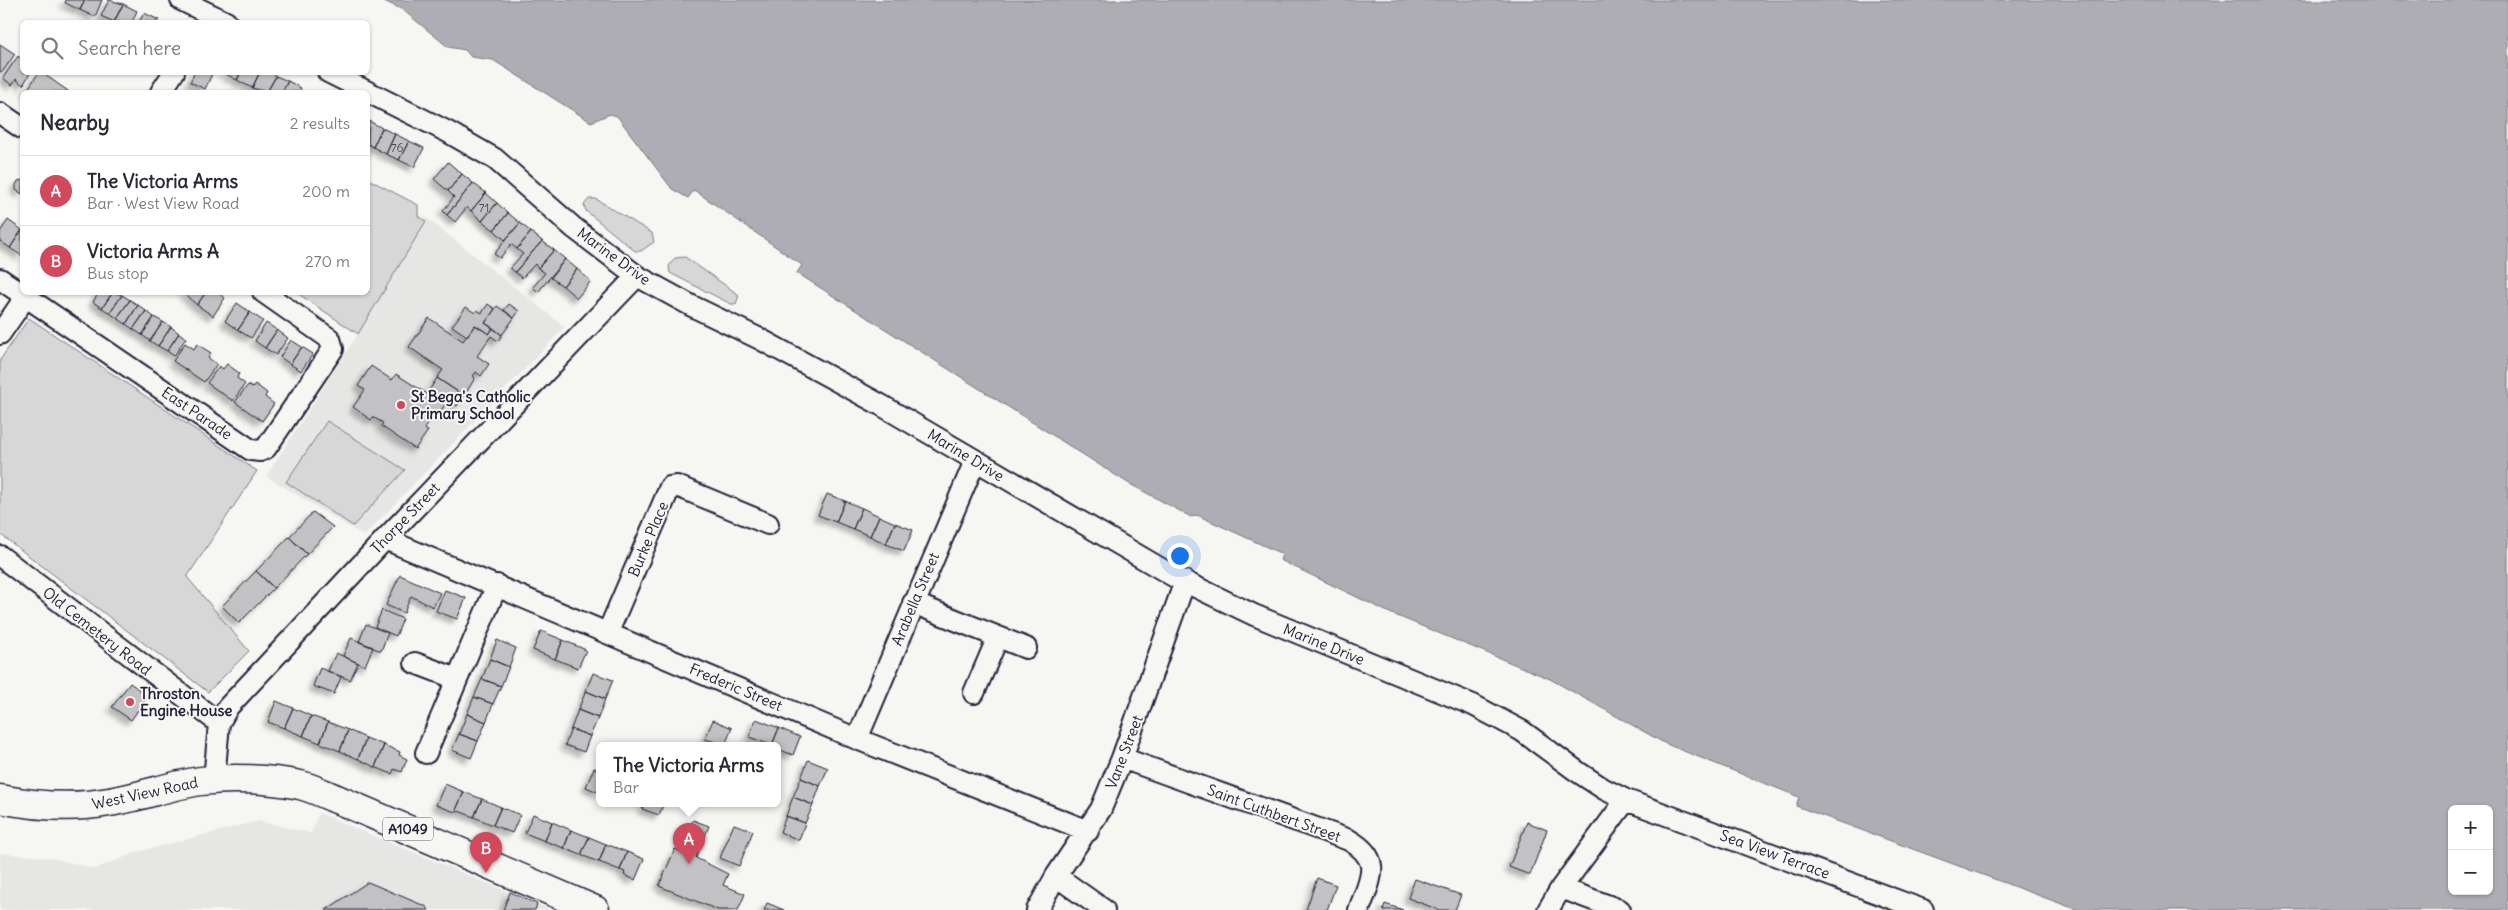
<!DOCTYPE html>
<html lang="en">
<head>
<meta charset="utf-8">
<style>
  body { margin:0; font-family:Delius,sans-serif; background:#f2f2f3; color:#2b2b33 }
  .controls { position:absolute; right:15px; bottom:15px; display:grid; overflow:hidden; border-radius:8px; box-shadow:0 1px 4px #0004 }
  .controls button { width:45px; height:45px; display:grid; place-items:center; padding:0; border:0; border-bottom:1px solid #e1e1e2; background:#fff; color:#2b2b33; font:25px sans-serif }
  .you { position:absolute; left:1179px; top:555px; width:18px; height:18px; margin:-12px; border:4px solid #fff; border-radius:50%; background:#1a73e8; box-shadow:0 0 0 8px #1a73e833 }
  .badge { display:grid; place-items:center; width:32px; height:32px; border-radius:50%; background:#d1495b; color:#fff; font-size:16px; font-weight:700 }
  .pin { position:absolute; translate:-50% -41px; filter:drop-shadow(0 1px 2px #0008) }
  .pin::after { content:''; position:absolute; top:26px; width:18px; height:15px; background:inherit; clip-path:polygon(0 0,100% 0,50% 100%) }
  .popup { position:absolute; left:596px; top:742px; width:185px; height:65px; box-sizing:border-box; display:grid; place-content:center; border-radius:8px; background:#fff; filter:drop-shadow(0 1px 4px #0005); font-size:16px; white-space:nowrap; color:#7c7c81 }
  .popup b { font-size:19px; color:#2b2b33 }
  .popup::after { content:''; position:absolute; left:50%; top:100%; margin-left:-10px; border:10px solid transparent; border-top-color:#fff }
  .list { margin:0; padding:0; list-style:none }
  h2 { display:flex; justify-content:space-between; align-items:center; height:65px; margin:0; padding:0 20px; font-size:21px }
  h2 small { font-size:16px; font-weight:400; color:#7c7c81 }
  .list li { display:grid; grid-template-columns:32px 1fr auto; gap:15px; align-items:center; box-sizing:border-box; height:70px; padding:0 20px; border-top:1px solid #e1e1e2 }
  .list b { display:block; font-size:19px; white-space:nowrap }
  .list p { margin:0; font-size:16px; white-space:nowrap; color:#7c7c81 }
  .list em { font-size:16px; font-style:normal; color:#7c7c81 }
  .icon { flex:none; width:28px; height:28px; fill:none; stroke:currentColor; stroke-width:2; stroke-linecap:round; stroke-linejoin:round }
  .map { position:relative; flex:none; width:2508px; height:910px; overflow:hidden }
  .search { position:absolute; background:#fff; box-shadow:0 1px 4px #0004; left:20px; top:20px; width:350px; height:55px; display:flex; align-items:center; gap:12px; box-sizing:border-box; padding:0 18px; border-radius:8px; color:#7c7c81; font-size:19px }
  .panel { position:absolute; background:#fff; box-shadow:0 1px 4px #0004; left:20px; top:90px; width:350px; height:205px; border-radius:8px }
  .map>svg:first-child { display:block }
  .built { fill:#e6e6e4 }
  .green { fill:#d7d7d7; stroke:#7c7c89 }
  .water { fill:#adadb3; stroke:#757583; fill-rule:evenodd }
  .building { fill:#c2c2c4; stroke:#22223b; filter:url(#shadow) }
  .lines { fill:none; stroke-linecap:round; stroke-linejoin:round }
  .street-casing { stroke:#22223b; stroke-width:24 }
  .primary-casing { stroke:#22223b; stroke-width:31 }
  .street { stroke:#f6f6f2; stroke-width:20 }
  .primary { stroke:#f6f6f2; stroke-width:28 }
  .poi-dot { fill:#d1495b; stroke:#f6f6f2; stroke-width:2 }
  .labels { text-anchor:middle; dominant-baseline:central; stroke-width:4; stroke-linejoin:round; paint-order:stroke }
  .number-label { font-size:12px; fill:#4a4a5d }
  .shield { fill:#f6f6f2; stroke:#626272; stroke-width:1 }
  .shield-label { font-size:14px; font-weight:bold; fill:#22223b }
  .street-label { font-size:15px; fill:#22223b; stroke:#f6f6f2 }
  .poi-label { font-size:15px; font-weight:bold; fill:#22223b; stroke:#f6f6f2; text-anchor:start }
</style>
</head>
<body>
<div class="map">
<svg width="2508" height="910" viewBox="0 0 2508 910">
  <defs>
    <filter id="shadow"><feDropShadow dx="-4.5" dy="4.5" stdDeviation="2.5" flood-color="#0004"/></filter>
  </defs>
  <rect width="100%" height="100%" fill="#f6f6f2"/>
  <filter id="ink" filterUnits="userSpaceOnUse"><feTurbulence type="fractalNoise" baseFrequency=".02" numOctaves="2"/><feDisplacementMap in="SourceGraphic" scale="10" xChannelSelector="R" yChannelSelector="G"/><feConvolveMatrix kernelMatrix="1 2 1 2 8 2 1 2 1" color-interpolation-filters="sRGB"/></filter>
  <g filter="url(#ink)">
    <path class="built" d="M368,185L428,219L565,327L364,536L266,476L358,334L297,293L368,292Z
      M319,813L551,910H0V853L52,858L95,869L137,852L258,821L311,833Z"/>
    <path class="green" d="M368,179L418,205V217L426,221L358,334L297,293L368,292Z
      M589,199H596L652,233L654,242L641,251H635L586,211L584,205Z
      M685,257L739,295L736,304H731L670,273L669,266L675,258Z
      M29,318L257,471L187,577L249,651L208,692L0,534V360Z
      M327,421L405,470L353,526L286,482Z"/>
    <path class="water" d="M382,0H2508V910H2078L1796,806L1799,797L1666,744L1550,679L1390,613L1280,560L1282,554L1197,515L1191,517L1128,483L797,273L802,265L694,190L688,198L672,189L617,116L610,114L591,122L493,60L471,57L465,50L448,47L403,10ZM2452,809H2489V891H2452Z"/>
    <path class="building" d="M66,0H85L80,10L65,3Z
      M85,0H102L95,17L80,10Z
      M109,0L123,4L114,22L101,16Z
      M123,4L137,11L132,22H114Z
      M144,13L159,20L157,22H139Z
      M0,44L15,54L3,71L0,72Z
      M18,56L22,60V72H31L23,85L16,79L12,85L3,78Z
      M39,72H41L68,91L67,92H26Z
      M195,72H213L205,89L190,82Z
      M222,72H241L237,80Z
      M241,72H260L252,88L237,80Z
      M260,72H270L276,76L267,92L252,88Z
      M276,76L288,81L282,92H267Z
      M288,81L301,88L299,92H282Z
      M369,121L382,128L373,147L368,144Z
      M382,128L395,134L386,154L373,147Z
      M395,134L409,141L399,160L386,154Z
      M409,141L424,148L414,167L399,160Z
      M448,162L462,174L448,191L434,179Z
      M462,174L473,183L447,215L443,211L454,197L448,191Z
      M22,180V194L16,190V185L18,181Z
      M473,183L486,193L471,211L467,207L455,222L447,215Z
      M486,193L497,203L482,221L471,211Z
      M497,203L508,213L494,230L482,221Z
      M508,213L520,223L505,240L494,230Z
      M8,220L22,230L10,248L0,241V232Z
      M520,223L531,232L517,249L511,244L500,258L494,254Z
      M22,230V256L10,248Z
      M531,232L542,241L515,272L510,268L523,254L517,249Z
      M542,241L554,250L538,268L535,264L522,278L515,272Z
      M554,250L565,259L538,292L533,287L545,273L538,268Z
      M565,259L577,269L563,286L551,278Z
      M577,269L591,281L577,298L563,286Z
      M99,292H113L102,308L93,302Z
      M113,292L122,295L110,313L102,308Z
      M182,292H206L197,305Z
      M206,292H217L225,298L213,316L197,305Z
      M122,295L130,300L117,318L110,313Z
      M130,300L138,305L126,324L117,318Z
      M237,303L250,312L238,330L225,321Z
      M488,304L495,309L485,323L493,328L489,334L475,325L467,336L452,326L466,307L475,313L477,310L482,313Z
      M509,304L519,311L514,318L504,310Z
      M138,305L146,311L133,329L126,324Z
      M497,306L514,318L502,335L485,323Z
      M146,311L154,317L142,335L133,329Z
      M250,312L263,321L251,338L238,330Z
      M154,317L163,322L150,341L142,335Z
      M429,318L463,341L475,325L489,334L493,328L502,335L498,341L491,336L477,356L489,364L481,376L476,372L473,376L475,378L464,396L437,378L443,370L409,347Z
      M163,322L171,327L158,346L150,341Z
      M266,323L277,330L265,348L255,341Z
      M171,327L179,333L167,351L158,346Z
      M277,330L288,338L276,355L265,348Z
      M179,333L186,338L174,356L167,351Z
      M291,340L302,347L290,364L280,357Z
      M185,343L194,349L197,344L211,353L208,358L217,364L204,382L173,361Z
      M302,347L313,354L301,371L290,364Z
      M227,364L239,373L237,378L245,384L233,401L207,383L219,366L223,369Z
      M371,366L392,380L396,374L427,394L437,378L464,396L457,406L448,400L438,415L434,413L424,429L428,431L415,449L381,426L383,423L373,417L371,420L353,407L365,390L358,386Z
      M255,384L267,393L265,397L274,404L262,421L235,402L248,385L252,388Z
      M827,494L845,501L836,522L818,515Z
      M845,501L862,508L853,529L836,522Z
      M862,508L879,516L870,536L853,529Z
      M313,512L333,527L307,554L289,537Z
      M879,516L895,523L886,544L870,536Z
      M895,523L913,530L904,551L886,544Z
      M289,537L307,554L274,588L256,571Z
      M256,571L274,588L239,623L222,606Z
      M400,575L440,593L433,607L411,596L404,613L386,605Z
      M445,590L466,598L457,619L436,611Z
      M382,610L403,619L396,636L375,627Z
      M366,624L388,633L381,651L359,642Z
      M541,631L563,640L555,659L533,650Z
      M351,638L373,647L365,666L343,656Z
      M497,640L516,648L509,667L490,659Z
      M563,640L586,650L578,668L555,659Z
      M336,653L358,663L350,680L328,671Z
      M490,659L509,667L501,686L482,679Z
      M320,668L341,677L334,694L313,686Z
      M593,673L613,680L605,699L586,691Z
      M482,679L501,686L493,704L474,697Z
      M130,683L148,696L131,720L112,707Z
      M586,691L605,699L598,718L578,710Z
      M474,697L493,704L486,722L467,714Z
      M276,701L293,708L284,728L268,722Z
      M293,708L311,716L303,736L284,728Z
      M578,710L598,718L590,736L571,729Z
      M467,714L486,722L478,741L459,734Z
      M311,716L328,722L320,743L303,736Z
      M756,719L779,728L772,745L749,737Z
      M713,720L732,728L725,745L705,739Z
      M328,722L348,730L340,751L320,743Z
      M779,728L800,737L793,755L778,749V745H772Z
      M571,729L590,736L584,752L565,745Z
      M348,730L366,738L358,759L340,751Z
      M459,734L478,741L471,758L452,750Z
      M366,738L384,745L375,767L358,759Z
      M384,745L400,752L399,755L407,759L402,772L394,769L392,774L375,767Z
      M808,760L828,768L820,786L801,778Z
      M594,768L600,770V793L586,787Z
      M801,778L820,786L813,805L793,797Z
      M445,784L464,792L455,812L436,805Z
      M464,792L482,799L474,817L456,810Z
      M793,797L813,805L805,823L786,816Z
      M482,799L501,807L493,825L474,817Z
      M645,803H664L659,815L642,809Z
      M501,807L520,815L512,833L493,825Z
      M533,814L552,822L545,841L525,833Z
      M786,816L805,823L799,840L780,832Z
      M693,820L709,826L696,858L728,874L723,885L745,894L738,910H718L659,886L675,849L680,851Z
      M552,822L571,830L564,848L545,841Z
      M1527,822L1547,830L1530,875L1509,867Z
      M734,824L753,831L739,866L720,858Z
      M571,830L589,837L581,855L564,848Z
      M589,837L606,844L599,862L581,855Z
      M606,844L627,852L620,870L599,862Z
      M627,852L644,859L635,880L624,875L625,872L620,870Z
      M1317,878L1336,885L1327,910H1306Z
      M1415,879L1461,895L1455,910H1439L1408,898Z
      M368,882L427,907L429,910H326Z
      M510,892L537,904L535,910H503Z
      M767,903L784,910H764Z
      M1385,904L1403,910H1383Z"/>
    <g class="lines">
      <g class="street-casing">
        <path id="street" d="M181,0L226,22
          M328,72L448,132L495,159L574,228L637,276L692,306L760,339L881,405L1175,577L1254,615L1473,705L1522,731L1578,772L1604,789L1626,800L1923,910
          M161,92L174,72
          M0,113L22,128
          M0,279L251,450L260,451L266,448L333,349L330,339L263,292
          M0,334L29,292
          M385,539L857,739L1088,831
          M0,556L219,723
          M913,603L1026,648
          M608,632L670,487L677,486L768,524
          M415,663L457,679
          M974,693L998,637
          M857,739L975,461
          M426,753L497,585
          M1122,758L1349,840C1384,860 1370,879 1359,910
          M214,781L219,723L228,707L385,539L637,276
          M1056,876L1104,910
          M1561,888L1620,910
          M1037,910L1056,876L1101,809L1122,758L1185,581
          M1548,910L1561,888L1626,800"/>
      </g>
      <g class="primary-casing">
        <path id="primary" d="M0,799C36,806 72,809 109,802C140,797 170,785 201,781C232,777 270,779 300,785C313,788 326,795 339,800L595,910"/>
      </g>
      <use href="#street" class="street"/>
      <use href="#primary" class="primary"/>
    </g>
  </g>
  <g class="poi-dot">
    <circle cx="401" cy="405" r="5"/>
    <circle cx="130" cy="702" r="5"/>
  </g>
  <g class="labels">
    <g class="number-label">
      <text x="397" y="147">76</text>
      <text x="484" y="207">71</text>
    </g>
    <rect class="shield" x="383" y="817.5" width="50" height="23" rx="4"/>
    <g class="shield-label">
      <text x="408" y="829">A1049</text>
    </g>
    <g class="street-label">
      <text transform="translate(614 256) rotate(36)">Marine Drive</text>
      <text transform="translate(197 413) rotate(34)">East Parade</text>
      <text transform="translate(966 455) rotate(31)">Marine Drive</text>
      <text transform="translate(405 518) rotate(-46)">Thorpe Street</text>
      <text transform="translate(648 539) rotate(-67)">Burke Place</text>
      <text transform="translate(915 599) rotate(-67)">Arabella Street</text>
      <text transform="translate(97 631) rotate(38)">Old Cemetery Road</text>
      <text transform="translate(1324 644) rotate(22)">Marine Drive</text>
      <text transform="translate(736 687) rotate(23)">Frederic Street</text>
      <text transform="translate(1124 752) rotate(-69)">Vane Street</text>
      <text transform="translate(145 793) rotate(-12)">West View Road</text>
      <text transform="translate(1274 813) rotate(20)">Saint Cuthbert Street</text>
      <text transform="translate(1775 854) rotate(20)">Sea View Terrace</text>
    </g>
    <g class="poi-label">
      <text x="411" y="396">St Bega's Catholic<tspan x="411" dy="17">Primary School</tspan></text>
      <text x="140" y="693">Throston<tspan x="140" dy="17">Engine House</tspan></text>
    </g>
  </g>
</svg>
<div class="controls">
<button>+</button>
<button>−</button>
</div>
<div class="you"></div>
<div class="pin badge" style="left:689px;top:864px">A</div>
<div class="popup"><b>The Victoria Arms</b>Bar</div>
<div class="pin badge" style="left:486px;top:873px">B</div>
<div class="search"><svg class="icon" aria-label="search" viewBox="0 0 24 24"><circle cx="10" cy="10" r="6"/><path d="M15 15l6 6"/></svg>Search here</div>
<section class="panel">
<h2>Nearby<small>2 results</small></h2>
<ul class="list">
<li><span class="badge">A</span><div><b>The Victoria Arms</b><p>Bar · West View Road</p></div><em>200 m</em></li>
<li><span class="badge">B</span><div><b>Victoria Arms A</b><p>Bus stop</p></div><em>270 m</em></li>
</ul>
</section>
</div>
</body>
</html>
